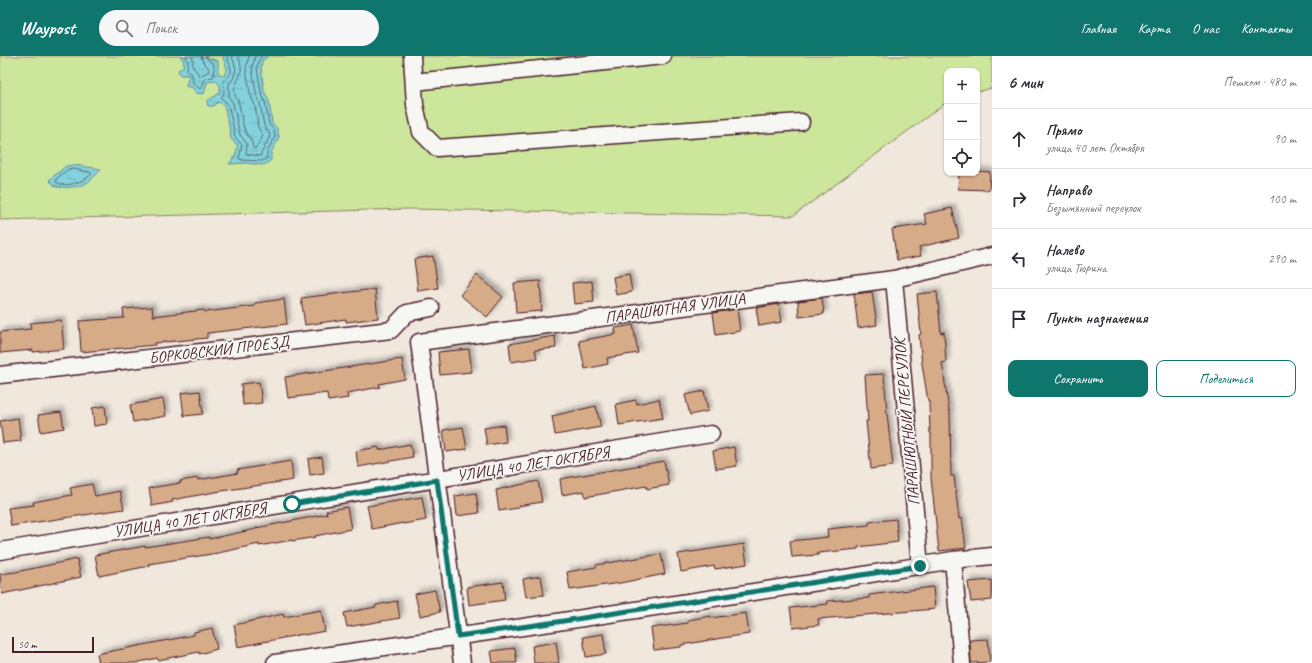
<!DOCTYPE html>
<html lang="ru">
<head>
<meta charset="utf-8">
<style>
  body { margin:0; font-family:Caveat,sans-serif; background:#f7f7f7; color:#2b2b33 }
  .controls { position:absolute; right:12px; top:12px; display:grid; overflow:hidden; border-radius:8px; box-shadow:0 1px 3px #0004 }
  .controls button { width:36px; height:36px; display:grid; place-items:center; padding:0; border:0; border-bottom:1px solid #e1e1e2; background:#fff; color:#2b2b33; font:20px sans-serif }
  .scale { position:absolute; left:12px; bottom:10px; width:82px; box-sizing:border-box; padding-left:4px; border:2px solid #4a1f2b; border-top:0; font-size:11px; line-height:14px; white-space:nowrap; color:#4a1f2b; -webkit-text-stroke:3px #f6f6f2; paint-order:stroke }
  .stop { position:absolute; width:12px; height:12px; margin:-9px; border:3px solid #0f766e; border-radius:50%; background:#fff }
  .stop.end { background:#0f766e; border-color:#fff; box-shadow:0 1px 4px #0008 }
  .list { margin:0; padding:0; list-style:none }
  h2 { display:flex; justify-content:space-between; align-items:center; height:52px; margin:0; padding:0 16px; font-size:17px }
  h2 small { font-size:13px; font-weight:400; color:#7c7c81 }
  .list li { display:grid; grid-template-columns:26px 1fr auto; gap:12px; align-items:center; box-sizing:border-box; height:60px; padding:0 16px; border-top:1px solid #e1e1e2 }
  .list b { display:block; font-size:15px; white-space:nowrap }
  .list p { margin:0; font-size:13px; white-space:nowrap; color:#7c7c81 }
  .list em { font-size:13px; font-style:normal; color:#7c7c81 }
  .actions { display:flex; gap:8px; padding:12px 16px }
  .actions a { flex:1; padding:9px 0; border:1px solid #0f766e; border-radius:8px; text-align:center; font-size:14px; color:#0f766e }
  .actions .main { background:#0f766e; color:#fff }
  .icon { flex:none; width:22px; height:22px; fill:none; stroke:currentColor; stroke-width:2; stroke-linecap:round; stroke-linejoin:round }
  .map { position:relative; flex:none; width:992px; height:607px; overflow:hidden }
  header { display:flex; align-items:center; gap:24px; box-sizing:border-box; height:56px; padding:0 20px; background:#0f766e; color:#fff }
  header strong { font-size:19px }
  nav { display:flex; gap:22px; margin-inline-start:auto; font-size:14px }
  .search { width:280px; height:36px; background:#f7f7f7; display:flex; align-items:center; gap:10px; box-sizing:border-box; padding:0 14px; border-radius:22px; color:#7c7c81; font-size:15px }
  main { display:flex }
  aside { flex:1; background:#fff }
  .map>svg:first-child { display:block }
  .green { fill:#cce69c; stroke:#8b8264 }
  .water { fill:url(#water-ripples); stroke:#6b8a95 }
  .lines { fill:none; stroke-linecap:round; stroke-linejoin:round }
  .shore { stroke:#606772; stroke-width:1 }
  .building { fill:#d6ab87; stroke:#4a1f2b; filter:url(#shadow) }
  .minor-casing { stroke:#4a1f2b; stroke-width:19 }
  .minor { stroke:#f6f6f2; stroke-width:16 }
  .route { stroke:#0f766e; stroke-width:5 }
  .labels { text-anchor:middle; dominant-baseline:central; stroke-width:3.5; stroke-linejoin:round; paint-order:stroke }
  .street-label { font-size:16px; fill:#4a1f2b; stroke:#f6f6f2 }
</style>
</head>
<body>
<header>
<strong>Waypost</strong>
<div class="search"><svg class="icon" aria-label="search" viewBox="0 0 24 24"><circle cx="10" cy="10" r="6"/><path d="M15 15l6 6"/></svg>Поиск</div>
<nav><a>Главная</a><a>Карта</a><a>О нас</a><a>Контакты</a></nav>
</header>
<main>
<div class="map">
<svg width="992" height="607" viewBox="0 0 992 607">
  <defs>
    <pattern id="water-ripples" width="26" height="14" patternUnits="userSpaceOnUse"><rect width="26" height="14" fill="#81d2dc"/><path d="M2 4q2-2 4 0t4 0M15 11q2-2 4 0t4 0" fill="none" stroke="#71b4bd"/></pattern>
    <filter id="shadow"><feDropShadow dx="3.5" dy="-3.5" stdDeviation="2" flood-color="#0004"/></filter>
  </defs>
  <rect width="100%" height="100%" fill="#f0e7dd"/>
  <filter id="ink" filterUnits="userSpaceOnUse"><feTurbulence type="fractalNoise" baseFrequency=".025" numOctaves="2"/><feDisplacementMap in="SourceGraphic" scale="8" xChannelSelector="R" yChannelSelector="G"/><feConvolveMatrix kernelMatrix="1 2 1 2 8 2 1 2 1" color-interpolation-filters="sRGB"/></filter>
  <g filter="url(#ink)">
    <path class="green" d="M0,0H992V32L977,36V15H947V46L793,160L409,153L0,164Z"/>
    <path class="water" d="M181,0C194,0 206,0 218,5V17L224,20L227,12L224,5L223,0H268L262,5L261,12L264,35L269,45L272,67L277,72L279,81L271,97V104L264,109L245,107L229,108L235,100L238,90L231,83L230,74L224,49L218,46L214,50H208L207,45L220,37V29L216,25L207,26L204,38L196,37L193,32L186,30L189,19H180L178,14L183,11L184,6Z
      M74,109L101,113C87,131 78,132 56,131L49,124L66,110Z"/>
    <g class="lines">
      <path class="shore" d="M186,0L188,6L187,14L192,18L193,27L200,33L202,32L205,23L213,21L214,20V8L208,4L206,0
        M192,0L193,4V11L200,20L209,15L208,11L203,6L201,0
        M227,0C229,10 237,17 223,25L224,37L221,42L228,48L234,74L235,81L242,89L239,102L241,104L262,105L267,102V96L275,81L274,74L269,68L265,46L261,36L257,12L259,4L262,0
        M232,0L236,13L233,23L229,28V41L233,47L240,79L247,88L246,98L260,100L270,80L269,77L264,70L260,47L256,37L252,12L255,0
        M238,0C248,22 231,25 235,39C236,42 238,44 239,48C241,57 242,67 245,75C248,82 252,81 253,92L255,93L263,80L258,71L255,49L250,38L246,12L249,0
        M74,113L90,116L92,118C84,125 66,133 56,126V123L67,114Z"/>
    </g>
    <path class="building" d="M977,115L990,116L989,134L958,133L959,117H977Z
      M952,152L959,182L919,191L921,200L897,204L892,173L927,168L924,158Z
      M433,200L438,232L418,235L414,203Z
      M629,218L632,236L616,239L613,221Z
      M477,219L503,241L487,261L460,239Z
      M540,225L542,255L516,257L514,227Z
      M592,225L594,246L574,248L572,227Z
      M375,233L378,262L346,266V263L305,269L301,242Z
      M872,236L877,269L858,272L854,238Z
      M937,236L941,277L944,276L946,306L942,307L949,355H950L951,420H954L959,463L962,462L966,492L939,495L931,422V377H930L929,345H928L922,308L919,279L921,278L917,238Z
      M822,242L824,258L799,261L798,245Z
      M284,243L287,268L207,277V282L155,287V289L81,296L79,265L124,262L123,253L152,251L153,260L204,254L205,256L255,250V247Z
      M779,248L782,266L759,270L756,252Z
      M737,253L740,275L716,279L713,257Z
      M61,264L64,293L33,296V294L0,297V276L31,273L30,267Z
      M633,269L638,297L607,302L608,308L585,313L579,285L616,278L615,272Z
      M555,280L556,292L535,294L537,302L511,306L509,288Z
      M469,293L472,316L440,319L438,296Z
      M402,303L405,323L379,328L380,331L347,337L348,342L328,345L327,337L288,342L285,321Z
      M884,318L887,358L893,410L871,413L866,365H868L865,319Z
      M259,326L262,347L243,349L241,328Z
      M200,335L203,358L184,360L181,337Z
      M704,335L708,355L690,359L685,339Z
      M163,343L166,360L133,366L130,349Z
      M659,343L663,362L619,369L616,348L636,344L637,348Z
      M105,350L107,368L94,370L92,352Z
      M596,350L601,371L555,379L552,360Z
      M61,356L64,372L41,376L38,359Z
      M18,362L21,385L3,387L0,365Z
      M504,369L506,386L487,389L484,372Z
      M463,371L467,393L446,396L443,374Z
      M410,388L413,401L358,411L356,395L378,391L379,394Z
      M734,391L737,410L716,413L713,395Z
      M322,401L324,417L310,419L308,403Z
      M291,405L293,424L215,436L172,444L173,446L152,450L149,432L181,427L180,425L198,422V424L238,417L237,414Z
      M664,405L669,429L647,433L646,430L585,441L584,435L562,439L560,423Z
      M538,425L542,446L518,450V452L499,455L496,434Z
      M92,428L95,440L120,435L124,453L11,470L8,452L34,449L33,446L72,439L70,432Z
      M476,437L479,457L457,460L455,440Z
      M422,441L426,464L403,468V467L372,473L367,450Z
      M347,451L351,473L315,480L316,481L292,485V484L259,490V488L218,497L148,508L149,510L99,520L95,499L145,490V491L209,481V483L256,473V472L327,458L326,455Z
      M896,463L898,486L858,491V493L818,497V499L792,501L790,485L828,481L827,473L869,469V466Z
      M744,488L747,508L715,513L714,510L681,516L678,498Z
      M661,498L665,518L620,527L570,534L567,516L596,511V509Z
      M77,503L81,521L2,538L0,518L16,516Z
      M541,520L544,539L526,541L523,523Z
      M992,524V544L971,546L968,526Z
      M503,526L505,544L469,549L467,531Z
      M933,531L935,553L818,563L819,569L793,572L790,552L828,548L827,545L869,542V539Z
      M435,534L440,556L420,560L415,538Z
      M397,545L400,562L347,571L344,557L376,551V549Z
      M321,554L325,575L304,579L303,578L238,591L234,569L283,558L284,561Z
      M746,557L749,578L722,582L681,589V591L654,594L651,572L688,567V564L711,560V562Z
      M212,572L217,593L199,598V596L158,604L157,602L135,607H99L97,598L194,579V576Z
      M603,578L606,598L586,601L583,581Z
      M988,583L990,606L971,607L970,584Z
      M556,586L559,607H534L532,590Z
      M515,592L517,607H493L491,595Z"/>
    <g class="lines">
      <g class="minor-casing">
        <path id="minor" d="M412,0L415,49L421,76L437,92L801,66
          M414,26L663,0
          M894,223L920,510
          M0,319L391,274L407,257L431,252
          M0,495L711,378
          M953,504L962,607
          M275,607L557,566L858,520L953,504L992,500
          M462,607L419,286L894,223L992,200"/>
      </g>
      <use href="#minor" class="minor"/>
    </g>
  </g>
  <g class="lines" filter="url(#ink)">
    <path class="route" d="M292,448L437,424L458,580L557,566L920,510"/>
  </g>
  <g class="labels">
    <g class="street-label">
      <text transform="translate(675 252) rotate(-8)">ПАРАШЮТНАЯ УЛИЦА</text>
      <text transform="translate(219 294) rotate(-7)">БОРКОВСКИЙ ПРОЕЗД</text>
      <text transform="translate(907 366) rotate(-95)">ПАРАШЮТНЫЙ ПЕРЕУЛОК</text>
      <text transform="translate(533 408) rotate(-9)">УЛИЦА 40 ЛЕТ ОКТЯБРЯ</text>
      <text transform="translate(190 464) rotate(-9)">УЛИЦА 40 ЛЕТ ОКТЯБРЯ</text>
    </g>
  </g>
</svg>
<div class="controls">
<button>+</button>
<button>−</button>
<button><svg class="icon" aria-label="locate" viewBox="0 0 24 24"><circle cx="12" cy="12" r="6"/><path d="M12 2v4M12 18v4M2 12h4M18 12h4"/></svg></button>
</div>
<div class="scale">50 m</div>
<div class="stop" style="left:292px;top:448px"></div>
<div class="stop end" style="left:920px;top:510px"></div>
</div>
<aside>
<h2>6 мин<small>Пешком · 480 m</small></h2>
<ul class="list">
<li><svg class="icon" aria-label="ahead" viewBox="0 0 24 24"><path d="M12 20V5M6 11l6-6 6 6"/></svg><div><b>Прямо</b><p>улица 40 лет Октября</p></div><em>90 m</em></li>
<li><svg class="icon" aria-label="right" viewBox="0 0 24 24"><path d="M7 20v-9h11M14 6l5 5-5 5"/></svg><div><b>Направо</b><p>Безымянный переулок</p></div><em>100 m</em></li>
<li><svg class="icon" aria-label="left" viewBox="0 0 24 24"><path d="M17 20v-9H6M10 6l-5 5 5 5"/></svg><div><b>Налево</b><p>улица Тюрина</p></div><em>290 m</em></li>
<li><svg class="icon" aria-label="arrive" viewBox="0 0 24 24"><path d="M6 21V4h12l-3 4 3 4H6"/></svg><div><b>Пункт назначения</b></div></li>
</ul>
<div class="actions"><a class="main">Сохранить</a><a>Поделиться</a></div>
</aside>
</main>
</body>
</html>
